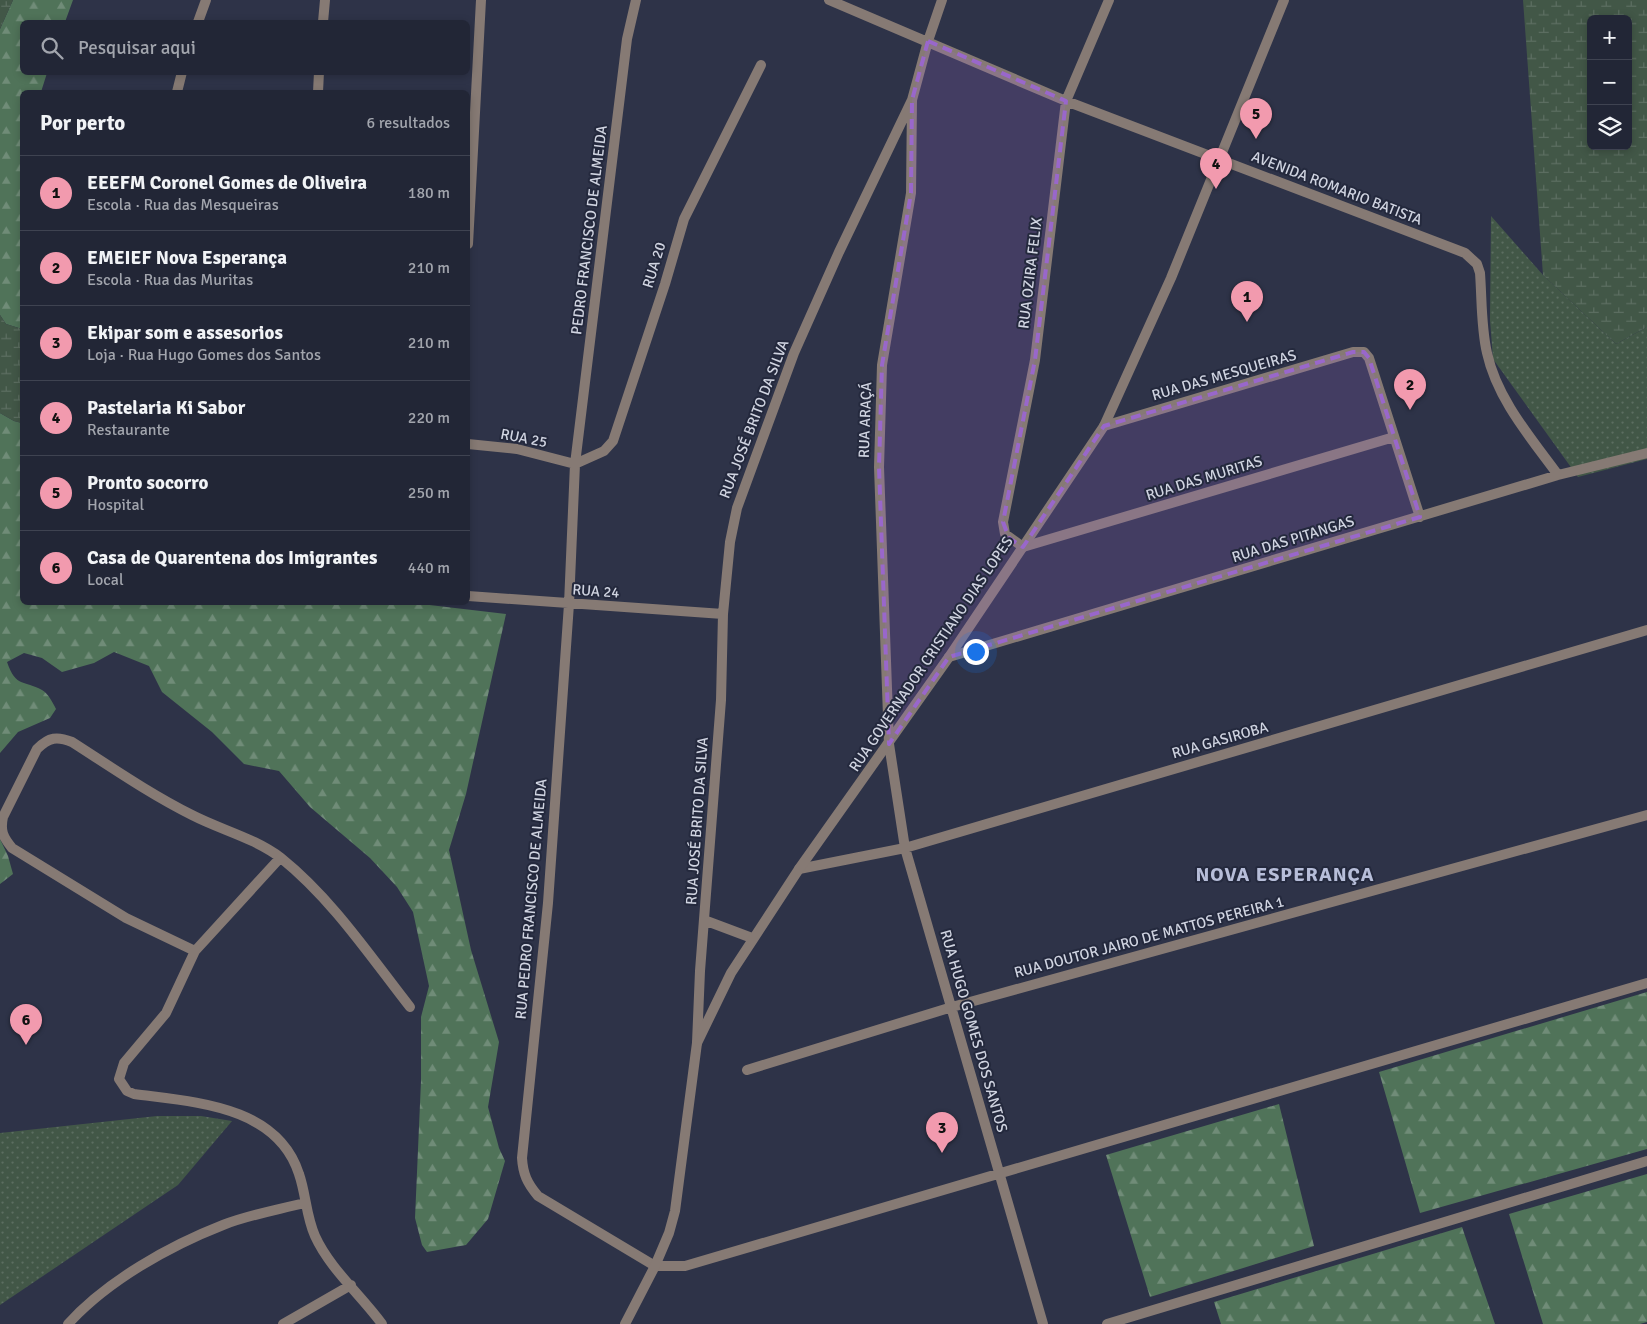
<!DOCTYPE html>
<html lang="pt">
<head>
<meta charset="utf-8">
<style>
  body { margin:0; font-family:Signika,sans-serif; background:#2a2e3e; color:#f1f3f6 }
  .controls { position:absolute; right:15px; top:15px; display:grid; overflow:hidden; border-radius:8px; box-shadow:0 2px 8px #0003 }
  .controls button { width:45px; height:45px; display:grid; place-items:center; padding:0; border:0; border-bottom:1px solid #3f4351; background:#222636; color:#f1f3f6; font:25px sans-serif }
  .you { position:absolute; left:975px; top:651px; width:18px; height:18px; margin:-12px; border:4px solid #fff; border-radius:50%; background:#1a73e8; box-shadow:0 0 0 8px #1a73e833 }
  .badge { display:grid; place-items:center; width:32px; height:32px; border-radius:50%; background:#f29aae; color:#111; font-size:16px; font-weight:700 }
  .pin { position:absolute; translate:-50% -41px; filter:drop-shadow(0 1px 2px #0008) }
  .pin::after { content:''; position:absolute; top:26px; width:18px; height:15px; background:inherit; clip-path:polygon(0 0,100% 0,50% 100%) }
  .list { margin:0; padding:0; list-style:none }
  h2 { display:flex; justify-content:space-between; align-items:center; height:65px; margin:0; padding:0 20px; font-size:21px }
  h2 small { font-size:16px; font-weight:400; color:#a2a5ad }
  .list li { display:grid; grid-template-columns:32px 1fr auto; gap:15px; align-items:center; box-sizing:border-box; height:75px; padding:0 20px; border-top:1px solid #3f4351 }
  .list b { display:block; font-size:19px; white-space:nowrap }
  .list p { margin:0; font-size:16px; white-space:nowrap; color:#a2a5ad }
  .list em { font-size:16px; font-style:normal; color:#a2a5ad }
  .icon { flex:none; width:28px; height:28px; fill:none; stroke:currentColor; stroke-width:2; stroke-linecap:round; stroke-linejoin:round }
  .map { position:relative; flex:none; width:1647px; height:1324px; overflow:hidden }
  .search { position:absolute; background:#222636; box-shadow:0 2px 8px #0003; left:20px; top:20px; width:450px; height:55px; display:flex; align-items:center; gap:12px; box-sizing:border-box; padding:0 18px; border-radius:8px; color:#a2a5ad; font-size:19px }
  .panel { position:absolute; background:#222636; box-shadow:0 2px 8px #0003; left:20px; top:90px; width:450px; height:515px; border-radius:8px }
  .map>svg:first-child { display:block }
  .grass { fill:url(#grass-dots) }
  .forest { fill:url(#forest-firs) }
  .wetland { fill:url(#wetland-marsh); fill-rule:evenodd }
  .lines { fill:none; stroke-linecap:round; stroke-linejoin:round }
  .minor { stroke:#867a74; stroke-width:10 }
  .tertiary { stroke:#867a74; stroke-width:10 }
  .marked { fill:#9967cb; fill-opacity:0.2; stroke:#9967cb; stroke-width:4; stroke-dasharray:10 6; stroke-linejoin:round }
  .labels { text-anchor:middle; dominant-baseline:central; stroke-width:4; stroke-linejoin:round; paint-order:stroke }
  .street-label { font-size:15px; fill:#d0d4e1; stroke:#24293d }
  .district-label { font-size:20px; font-weight:bold; letter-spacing:1px; fill:#b7bed9; stroke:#24293d }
</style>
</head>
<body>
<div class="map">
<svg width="1647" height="1324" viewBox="0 0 1647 1324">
  <defs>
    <pattern id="grass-dots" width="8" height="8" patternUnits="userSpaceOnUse" patternTransform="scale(1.25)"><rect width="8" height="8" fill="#425747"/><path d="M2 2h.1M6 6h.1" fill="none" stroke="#5c6e61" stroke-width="1.8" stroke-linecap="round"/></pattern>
    <pattern id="forest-firs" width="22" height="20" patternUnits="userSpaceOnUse" patternTransform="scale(1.25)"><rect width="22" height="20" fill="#507359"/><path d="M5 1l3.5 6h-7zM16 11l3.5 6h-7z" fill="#708c78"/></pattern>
    <pattern id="wetland-marsh" width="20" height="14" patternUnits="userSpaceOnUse" patternTransform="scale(1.25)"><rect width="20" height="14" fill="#425747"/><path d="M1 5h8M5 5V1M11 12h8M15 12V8" fill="none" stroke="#5c6e61"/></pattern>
  </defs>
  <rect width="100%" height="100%" fill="#2e3348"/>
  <path class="grass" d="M1491,216L1543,275L1616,344L1647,327V459L1578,477L1493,359L1490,320Z
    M157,1116H201L232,1121L178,1185L0,1305V1133Z"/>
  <path class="forest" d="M13,0H73L65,22H22V72L47,73L41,92H22V329L6,324L0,315V29Z
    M0,413L14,421L22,423V602H404L506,614L466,794L449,850L471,950L499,1042L488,1107L499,1148L505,1161L488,1219L466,1245L427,1252L422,1245L415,1218L421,1081V1017L429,986L413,912L397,887L370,858L310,807L279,771L244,764L212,732L162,692L149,666L114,652L94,663L62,672L42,658L24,653L7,662C16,688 24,680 42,690C48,693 53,703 56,709L50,718L18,732L0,753Z
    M0,839L8,856L13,874L0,884Z
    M1647,992V1149L1420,1213L1379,1072Z
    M1279,1104L1314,1246L1150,1297L1106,1155Z
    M1647,1174V1322L1640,1324H1543L1509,1214Z
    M1462,1227L1495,1324H1221L1214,1302Z"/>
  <path class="wetland" d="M0,0H13L0,29Z
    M1523,0H1647V327L1616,344L1543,275ZM1591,19H1628V146H1591Z
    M0,315L6,324L22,329V423L14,421L0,413Z"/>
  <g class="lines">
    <path class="minor" d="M636,0L627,39L575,464L569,604L548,903L522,1158C523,1174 527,1183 538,1196L655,1266H685L1647,983
      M829,0L1066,101L1465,253L1477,264L1480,273C1482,300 1481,327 1487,353C1497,399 1531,438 1558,475
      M1109,0L1066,101L1035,360L1003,522L1005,534L1023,547L1394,437
      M198,22L206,0
      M323,22L325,0
      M177,92L182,72
      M318,92L319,72
      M912,100L911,193L882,365L879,467L889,744L905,848L1043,1324
      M468,244L481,0
      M1104,426L1353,352H1364L1369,358L1420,517
      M468,444L517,449L575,464
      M575,464L604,451L613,441L665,284L684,219L761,65
      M468,596L723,614
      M949,657L1558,475L1647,453
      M280,858L195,951L166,1013L124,1063L119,1079L127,1091L134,1094C193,1102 277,1105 299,1174C306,1194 306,1216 315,1236C330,1269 361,1295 382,1324
      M799,869L905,848L1647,630
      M704,920L752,938
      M195,951L126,918L12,848C3,837 0,831 3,817L37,749C49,737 57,736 72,742C111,767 150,794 192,815C221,830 255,838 281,858C332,899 370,956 410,1007
      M697,1043L700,971L721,700L723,614L730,542L737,508L794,353L839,252L912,100L928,41L942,0
      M747,1070L952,1007L1647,815
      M68,1324C107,1281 169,1246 223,1225C248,1215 277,1210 304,1203
      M283,1324L351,1285
      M1107,1324L1647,1161"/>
    <path class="tertiary" d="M625,1324L655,1266L669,1233L675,1211L697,1043L731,973L799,869L949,657L1104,426L1171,278L1284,0"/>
  </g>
  <path class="marked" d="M928,41L1066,101L1035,360L1003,522L1009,538L1023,547L1104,426L1353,352H1364L1369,358L1420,517L949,657L889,744L879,467L882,365L911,193L912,100Z"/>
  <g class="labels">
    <g class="street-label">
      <text transform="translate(1337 188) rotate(21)">AVENIDA ROMARIO BATISTA</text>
      <text transform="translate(589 230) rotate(-83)">PEDRO FRANCISCO DE ALMEIDA</text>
      <text transform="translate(654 265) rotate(-73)">RUA 20</text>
      <text transform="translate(1030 273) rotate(-83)">RUA OZIRA FELIX</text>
      <text transform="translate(1224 375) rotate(-16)">RUA DAS MESQUEIRAS</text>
      <text transform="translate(754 419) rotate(-69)">RUA JOSÉ BRITO DA SILVA</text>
      <text transform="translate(865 420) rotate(-88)">RUA ARAÇÁ</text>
      <text transform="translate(524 438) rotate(11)">RUA 25</text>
      <text transform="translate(1204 478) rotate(-17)">RUA DAS MURITAS</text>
      <text transform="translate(1293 539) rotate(-17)">RUA DAS PITANGAS</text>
      <text transform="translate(596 591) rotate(4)">RUA 24</text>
      <text transform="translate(931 654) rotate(-56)">RUA GOVERNADOR CRISTIANO DIAS LOPES</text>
      <text transform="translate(1220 740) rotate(-16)">RUA GASIROBA</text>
      <text transform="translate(697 821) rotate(-86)">RUA JOSÉ BRITO DA SILVA</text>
      <text transform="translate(531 899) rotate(-85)">RUA PEDRO FRANCISCO DE ALMEIDA</text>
      <text transform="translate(1149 937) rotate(-15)">RUA DOUTOR JAIRO DE MATTOS PEREIRA 1</text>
      <text transform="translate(974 1031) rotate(74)">RUA HUGO GOMES DOS SANTOS</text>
    </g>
    <g class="district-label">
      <text x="1285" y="874">NOVA ESPERANÇA</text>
    </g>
  </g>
</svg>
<div class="controls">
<button>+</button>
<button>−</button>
<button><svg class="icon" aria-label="layers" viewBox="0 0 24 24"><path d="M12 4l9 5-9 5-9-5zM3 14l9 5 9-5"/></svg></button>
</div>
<div class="you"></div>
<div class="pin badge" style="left:1247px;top:322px">1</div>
<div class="pin badge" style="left:1410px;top:410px">2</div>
<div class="pin badge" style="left:942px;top:1153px">3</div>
<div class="pin badge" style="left:1216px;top:189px">4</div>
<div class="pin badge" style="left:1256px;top:139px">5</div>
<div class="pin badge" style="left:26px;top:1045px">6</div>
<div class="search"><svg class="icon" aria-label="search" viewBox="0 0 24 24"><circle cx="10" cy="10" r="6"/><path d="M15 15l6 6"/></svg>Pesquisar aqui</div>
<section class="panel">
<h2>Por perto<small>6 resultados</small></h2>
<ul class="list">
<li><span class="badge">1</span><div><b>EEEFM Coronel Gomes de Oliveira</b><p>Escola · Rua das Mesqueiras</p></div><em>180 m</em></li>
<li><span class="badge">2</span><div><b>EMEIEF Nova Esperança</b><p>Escola · Rua das Muritas</p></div><em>210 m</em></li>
<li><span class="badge">3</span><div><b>Ekipar som e assesorios</b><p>Loja · Rua Hugo Gomes dos Santos</p></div><em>210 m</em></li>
<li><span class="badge">4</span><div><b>Pastelaria Ki Sabor</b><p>Restaurante</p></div><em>220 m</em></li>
<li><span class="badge">5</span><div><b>Pronto socorro</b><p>Hospital</p></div><em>250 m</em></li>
<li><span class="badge">6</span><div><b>Casa de Quarentena dos Imigrantes</b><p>Local</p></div><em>440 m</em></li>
</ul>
</section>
</div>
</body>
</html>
